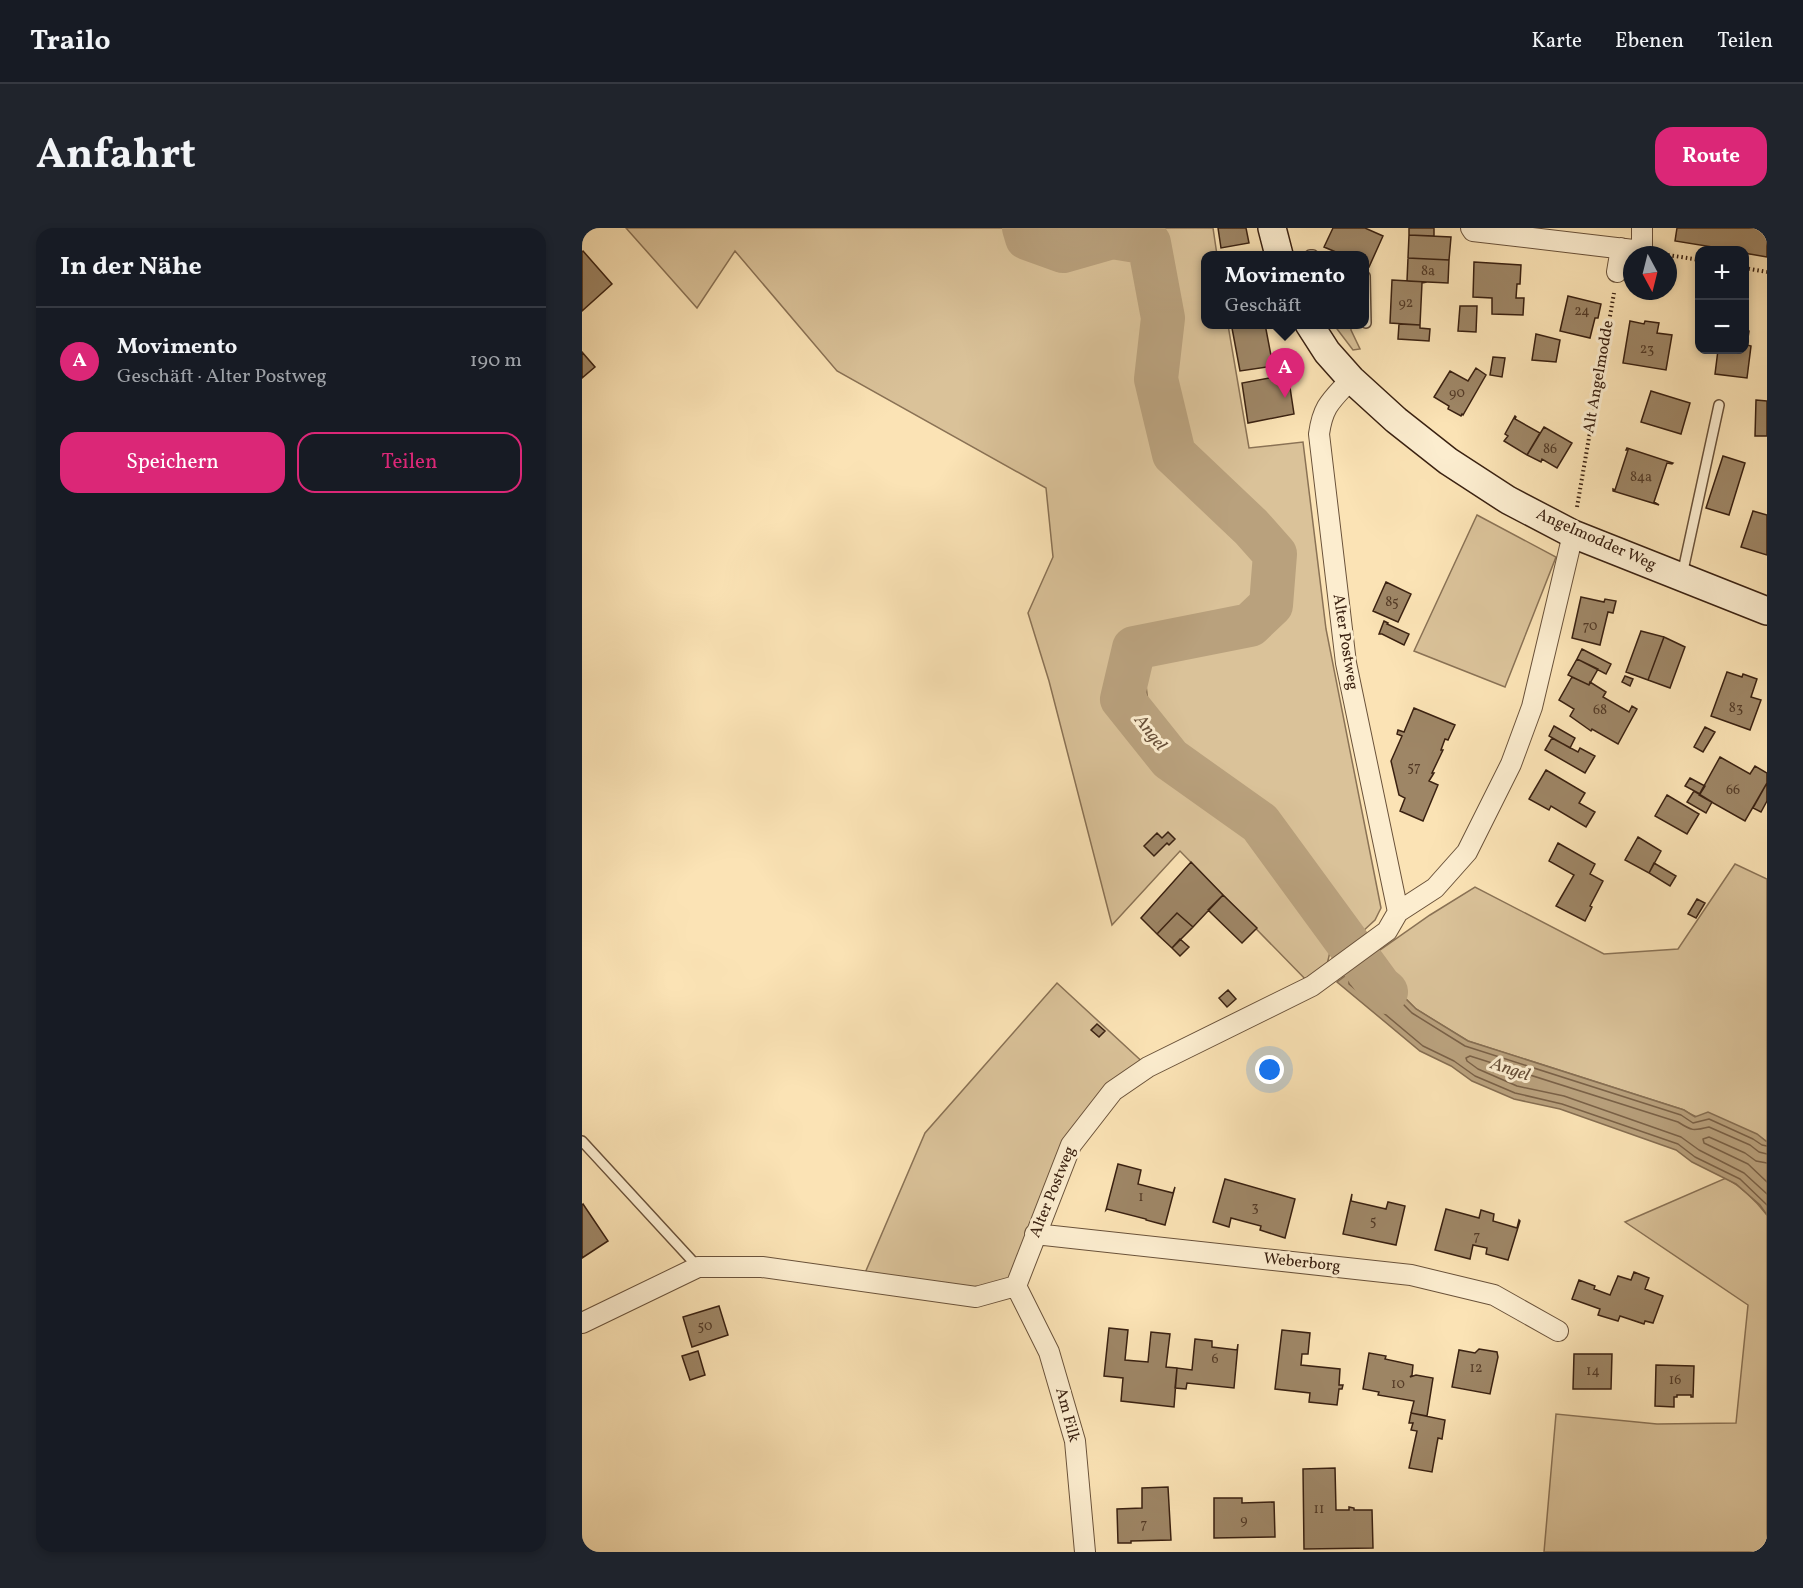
<!DOCTYPE html>
<html lang="de">
<head>
<meta charset="utf-8">
<style>
  body { margin:0; font-family:Vollkorn,serif; background:#20242c; color:#f1f3f6 }
  .controls { position:absolute; right:18px; top:18px; display:grid; overflow:hidden; border-radius:12px; box-shadow:0 3px 9px #0003 }
  .controls button { width:54px; height:54px; display:grid; place-items:center; padding:0; border:0; border-bottom:2px solid #363941; background:#171b24; color:#f1f3f6; font:30px sans-serif }
  .compass { position:absolute; left:1041px; top:18px; width:54px; height:54px; border-radius:50%; background:#171b24; box-shadow:0 3px 9px #0003; rotate:173deg }
  .you { position:absolute; left:688px; top:842px; width:21px; height:21px; margin:-15px; border:4px solid #fff; border-radius:50%; background:#1a73e8; box-shadow:0 0 0 9px #1a73e833 }
  .badge { display:grid; place-items:center; width:39px; height:39px; border-radius:50%; background:#db2777; color:#fff; font-size:20px; font-weight:700 }
  .pin { position:absolute; translate:-50% -50px; filter:drop-shadow(0 2px 3px #0008) }
  .pin::after { content:''; position:absolute; top:32px; width:21px; height:18px; background:inherit; clip-path:polygon(0 0,100% 0,50% 100%) }
  .popup { position:absolute; left:619px; top:23px; width:168px; height:78px; box-sizing:border-box; display:grid; place-content:center; border-radius:12px; background:#171b24; filter:drop-shadow(0 2px 4px #0005); font-size:20px; white-space:nowrap; color:#9ea1a6 }
  .popup b { font-size:22px; color:#f1f3f6 }
  .popup::after { content:''; position:absolute; left:50%; top:100%; margin-left:-12px; border:12px solid transparent; border-top-color:#171b24 }
  .list { margin:0; padding:0; list-style:none }
  h2 { display:flex; justify-content:space-between; align-items:center; height:78px; margin:0; padding:0 24px; font-size:26px }
  h2 small { font-size:20px; font-weight:400; color:#9ea1a6 }
  .list li { display:grid; grid-template-columns:39px 1fr auto; gap:18px; align-items:center; box-sizing:border-box; height:108px; padding:0 24px; border-top:2px solid #363941 }
  .list b { display:block; font-size:22px; white-space:nowrap }
  .list p { margin:0; font-size:20px; white-space:nowrap; color:#9ea1a6 }
  .list em { font-size:20px; font-style:normal; color:#9ea1a6 }
  .actions { display:flex; gap:12px; padding:18px 24px }
  .actions a { flex:1; padding:14px 0; border:2px solid #db2777; border-radius:18px; text-align:center; font-size:21px; color:#db2777 }
  .actions .main { background:#db2777; color:#fff }
  .map { position:relative; flex:none; width:1185px; height:1324px; overflow:hidden; border-radius:18px }
  header { display:flex; align-items:center; gap:36px; box-sizing:border-box; height:84px; padding:0 30px; background:#171b24; border-bottom:2px solid #363941 }
  header strong { font-size:28px }
  nav { display:flex; gap:33px; margin-inline-start:auto; font-size:21px }
  .intro { display:flex; align-items:center; justify-content:space-between; box-sizing:border-box; height:144px; padding:0 36px }
  h1 { margin:0; font-size:42px }
  .button { padding:15px 27px; border-radius:18px; background:#db2777; color:#fff; font-size:21px; font-weight:700 }
  main { display:flex; gap:36px; padding:0 36px }
  aside { flex:1; background:#171b24; border-radius:18px; box-shadow:0 3px 9px #0003 }
  .map>svg:first-child { display:block }
  .green { fill:#dac299; stroke:#8a7255; stroke-width:1.5 }
  .water { fill:#b9a17d; stroke:#866e52; stroke-width:1.5 }
  .lines { fill:none; stroke-linecap:round; stroke-linejoin:round }
  .shore { stroke:#7a6147; stroke-width:1.5 }
  .river { stroke:#b9a17d; stroke-width:44 }
  .building { fill:#9e8666; stroke:#3a2111; stroke-width:1.5 }
  .lane-casing { stroke:#6a523a; stroke-width:12 }
  .street-casing { stroke:#6a523a; stroke-width:22 }
  .secondary-casing { stroke:#3a2111; stroke-width:30 }
  .path { stroke:#3a2111; stroke-width:4; stroke-dasharray:1.5 3; stroke-linecap:butt }
  .lane { stroke:#fcedcf; stroke-width:9 }
  .street { stroke:#fcedcf; stroke-width:20 }
  .secondary { stroke:#fcedcf; stroke-width:27 }
  .labels { text-anchor:middle; dominant-baseline:central; stroke-width:6; stroke-linejoin:round; paint-order:stroke }
  .number-label { font-size:14px; fill:#533a26 }
  .street-label { font-size:16px; fill:#3a2111; stroke:#fcedcf }
  .water-label { font-size:18px; font-style:italic; fill:#664e37; stroke:#fcedcf }
</style>
</head>
<body>
<header>
<strong>Trailo</strong>
<nav><a>Karte</a><a>Ebenen</a><a>Teilen</a></nav>
</header>
<div class="intro"><h1>Anfahrt</h1><a class="button">Route</a></div>
<main>
<aside>
<h2>In der Nähe<small></small></h2>
<ul class="list">
<li><span class="badge">A</span><div><b>Movimento</b><p>Geschäft · Alter Postweg</p></div><em>190 m</em></li>
</ul>
<div class="actions"><a class="main">Speichern</a><a>Teilen</a></div>
</aside>
<div class="map">
<svg width="1185" height="1324" viewBox="0 0 1185 1324">
  <rect width="100%" height="100%" fill="#fbe3b5"/>
  <filter id="stains"><feTurbulence type="fractalNoise" baseFrequency=".00333" numOctaves="4"/><feColorMatrix values="0 0 0 0 .2 0 0 0 0 .09 0 0 0 0 .02 0 0 0 .5 -.17"/></filter>
  <radialGradient id="worn" r=".72"><stop offset=".6" stop-color="#630" stop-opacity="0"/><stop offset="1" stop-color="#630" stop-opacity=".3"/></radialGradient>
  <path class="green" d="M44,0H442L445,10L481,23L530,9L567,15L581,90L574,151L592,226L669,299L693,326L689,377L668,397L552,420L540,471L588,531L678,595L748,724L742,749L730,758L598,623L530,697L467,453L446,385L471,329L464,260L255,143L153,23L115,80Z
    M448,0H631L635,27H624V96L646,97L667,220L721,214L744,401L799,680L793,692L779,705L692,587L651,555L600,523L567,482L563,449L572,429L670,402L694,378L697,326L672,295L600,225L579,147L586,91L572,11L531,4L482,18L450,8Z
    M752,97H769V102L778,121L771,122Z
    M895,287L974,329L923,459L832,423Z
    M1153,636L1185,651V914C1161,895 1127,899 1102,882L886,813L834,781L820,767L811,750L791,727L848,687L893,659L1022,726L1096,721Z
    M475,755L566,839L489,917L434,1058L394,1069L280,1052L343,905Z
    M1144,950C1160,959 1174,973 1185,987V1324H962L974,1186L1075,1196L1154,1195L1166,1077L1043,994Z"/>
  <path class="water" d="M791,727L811,750L820,767L834,781L886,813L1102,882L1113,889L1126,884L1175,906L1185,914V987L1178,977L1154,956L1110,934L1094,922L978,881L932,871L890,853L869,838L838,823L755,754Z"/>
  <g class="lines">
    <path class="shore" d="M787,746L791,747L800,757L808,773L807,777H804L779,756V752Z
      M1185,918L1180,917L1171,911L1127,891L1111,895L1099,887L883,818L830,785L815,770L806,753L791,736L788,737L767,753V756L841,818L872,833L893,848L933,865L980,876L1096,916L1113,929L1158,951L1185,977
      M1185,926L1177,924L1168,917L1127,899C1111,903 1110,903 1096,894L888,828L884,830L885,833L896,841L935,858L982,868L1099,909L1117,922L1162,945L1185,966
      M1185,935L1174,933L1163,925L1127,909L1121,911L1122,915L1166,936L1185,954"/>
    <path class="river" d="M442,0L445,10L481,23L530,9L567,15L581,90L574,151L592,226L669,299L693,326L689,377L668,397L552,420L540,471L588,531L678,595L798,759L804,764"/>
  </g>
  <path class="building" d="M636,0H664L667,15L639,20Z
    M751,0H783L801,8L787,39L783,37V27H761L742,19Z
    M827,0H852V8L827,7Z
    M1095,0H1185V29L1162,25V22H1149L1093,13Z
    M827,7L869,9L867,32L826,30Z
    M1,23L30,56L0,83V24Z
    M826,30L867,32L866,55L825,53Z
    M892,34L939,37L938,56H935L934,70H942L941,87L910,86V70L891,69Z
    M810,52L845,54L840,55L838,97L808,95Z
    M986,68L1019,76L1016,90H1013L1008,110L978,103Z
    M878,78H895L894,104L876,103Z
    M1048,93L1062,96L1063,93L1077,95L1075,105L1090,107L1084,142L1041,135Z
    M668,96H683L691,138L658,143L650,100Z
    M817,96L838,97V100L848,101L847,113L816,111Z
    M1162,102L1167,103L1165,117L1169,118L1165,150L1133,146L1136,122H1162Z
    M954,106L978,112L974,134L950,132Z
    M0,124L13,139L0,150Z
    M911,129L923,130L920,149L908,147Z
    M894,140L904,147L881,187L880,186L879,188L866,181L867,178L852,169L868,143L886,153Z
    M698,148L699,155L707,153L712,186L666,195L660,155Z
    M1069,163L1108,175L1099,206L1059,194Z
    M1174,172L1185,173V208H1173Z
    M933,188L934,189L933,191L958,205L945,227L922,213L926,208L923,206Z
    M962,199L990,215L975,240L960,231L959,234L945,227Z
    M1045,220L1091,235L1090,236L1085,235L1072,274L1077,277L1031,263V261L1033,262L1046,222H1044Z
    M1141,228L1163,235L1147,287L1124,280Z
    M1171,283L1185,287V327L1159,319Z
    M804,354L829,366L816,394L791,383Z
    M999,369L1022,374L1023,371L1034,373L1031,385L1026,384L1018,417L990,410Z
    M802,393L806,395L805,396L827,406L822,417L800,406H797Z
    M1059,403L1082,409L1066,452L1044,444Z
    M1082,409L1103,419L1088,460L1066,452Z
    M1000,421L1029,436L1024,446L995,431Z
    M995,431L1016,441L1007,457L986,447Z
    M1145,444L1160,449L1161,446L1175,451L1169,469L1179,472L1168,502L1129,488Z
    M1043,448L1051,451L1048,458L1040,454Z
    M990,449L1007,457L1008,454L1024,464L1021,469L1047,484L1050,478L1055,481L1036,516L1010,501L1009,503L988,488L992,481L977,472Z
    M832,480L873,497L866,512L863,511L859,522H861L850,545H852L847,553L856,557L841,593L818,583L823,570L817,567L809,533L820,508L815,506L816,502L822,504Z
    M972,498L993,510L988,520L967,508Z
    M1123,499L1133,504L1121,524L1112,519Z
    M970,510L996,524L998,520L1013,528L1003,545L963,522Z
    M1138,529L1168,546L1173,538L1185,545V555L1163,593L1117,567Z
    M964,542L1003,565L997,575L1013,584L1004,599L969,578L967,582L947,571Z
    M1108,550L1123,558L1118,566L1103,558Z
    M1185,555V573L1179,584L1171,580Z
    M1112,563L1130,574L1124,585L1105,574Z
    M1085,567L1117,586L1105,606L1073,588Z
    M586,604L593,611L587,617L585,615L572,628L562,618L575,605L580,610Z
    M1056,609L1079,623L1067,645L1043,632Z
    M976,615L1013,636L1008,646L1021,653L1008,678L1010,679L1003,693L974,678L992,647L967,633Z
    M609,634L641,667L611,699L595,685L575,706L559,690Z
    M1072,635L1094,648L1088,658L1067,645Z
    M641,667L675,700L660,715L626,682Z
    M1115,671L1123,675L1114,690L1106,686Z
    M595,685L611,699L590,720L575,706Z
    M598,711L607,719L598,728L590,720Z
    M646,762L654,771L645,779L637,770Z
    M515,796L523,803L517,809L509,802Z
    M536,936L559,942L556,956L591,965L593,959L583,997L564,992V991L525,981L524,982Z
    M643,951L713,971L703,1010L678,1002L679,998L649,990L647,999L631,994Z
    M770,966L769,973L804,981L806,974L823,978L814,1017L761,1006Z
    M1,976L26,1013L0,1030V977Z
    M864,981L897,990L899,982L912,986L911,993L935,1000L937,992L938,993L926,1032L904,1026L905,1020L891,1017L888,1031L853,1022Z
    M1052,1044L1067,1050L1063,1061L1081,1068L1071,1095L1063,1093L1062,1096L1038,1088L1036,1093L1016,1087L1018,1081L990,1071L997,1052L1013,1058L1012,1061L1028,1067L1036,1048L1049,1052Z
    M137,1078L146,1107L110,1119L101,1089Z
    M527,1100L546,1102L543,1132L566,1134L569,1104L588,1106L584,1139L595,1140L592,1179L539,1173L541,1150L522,1148Z
    M700,1102L728,1105L726,1126H720L719,1137L758,1141L757,1157H761L760,1161H757L755,1177L727,1174L728,1165L693,1161Z
    M613,1111L630,1113V1119L655,1122L656,1116L652,1160L605,1155L604,1161L593,1160L595,1140L610,1142Z
    M897,1121L915,1124L916,1129L908,1166L870,1159L877,1122L893,1125Z
    M116,1123L123,1147L108,1152L100,1128Z
    M787,1125L804,1128L803,1131L831,1137L830,1147L828,1149L834,1147L851,1150L845,1188L829,1185L832,1173L796,1167L797,1164L781,1161Z
    M992,1126H1030L1029,1161H991Z
    M1074,1137L1112,1138L1111,1169H1109V1167H1095V1169H1092V1179L1073,1178Z
    M829,1185L863,1192L860,1211L856,1210L850,1244L827,1240L835,1203L829,1202L831,1195H827Z
    M753,1240L754,1282H767V1279L772,1280V1282H790L791,1320L722,1321L721,1241Z
    M586,1259L589,1312L549,1313V1315H536L535,1281L560,1280V1260Z
    M632,1270H660V1275L692,1274L693,1309L632,1310Z"/>
  <g class="lines">
    <g class="lane-casing">
      <path id="lane" d="M728,27H731
        M783,48L784,95
        M1100,347L1137,177
        M0,913L116,1039"/>
    </g>
    <g class="street-casing">
      <path id="street" d="M889,0L891,3L1060,23V0
        M1035,44L1039,20
        M816,684L853,660L885,624L929,536L950,479L991,306
        M453,1006L829,1047L912,1067L976,1103
        M434,1058L467,1124L493,1213L503,1324
        M0,1095L116,1039H180L394,1069L434,1058L489,917L531,863L566,839L730,758L805,703L816,684L764,435L737,206C741,177 750,172 769,151"/>
    </g>
    <g class="secondary-casing">
      <path id="secondary" d="M690,0L697,27
        M727,96L745,124L769,151L814,192L866,233L926,272L991,306L1185,383"/>
    </g>
    <path class="path" d="M1086,27L1118,32
      M1162,40L1185,44
      M995,279L1032,65"/>
    <use href="#lane" class="lane"/>
    <use href="#street" class="street"/>
    <use href="#secondary" class="secondary"/>
  </g>
  <g class="labels">
    <g class="number-label">
      <text x="846" y="43">8a</text>
      <text x="824" y="75">92</text>
      <text x="1000" y="83">24</text>
      <text x="1065" y="121">23</text>
      <text x="875" y="165">90</text>
      <text x="968" y="221">86</text>
      <text x="1059" y="249">84a</text>
      <text x="810" y="374">85</text>
      <text x="1008" y="398">70</text>
      <text x="1154" y="480">83</text>
      <text x="1018" y="482">68</text>
      <text x="832" y="539">57</text>
      <text x="1151" y="562">66</text>
      <text x="559" y="969">1</text>
      <text x="673" y="979">3</text>
      <text x="791" y="993">5</text>
      <text x="895" y="1008">7</text>
      <text x="123" y="1098">50</text>
      <text x="633" y="1131">6</text>
      <text x="894" y="1140">12</text>
      <text x="1011" y="1143">14</text>
      <text x="1093" y="1152">16</text>
      <text x="816" y="1156">10</text>
      <text x="737" y="1281">11</text>
      <text x="662" y="1292">9</text>
      <text x="562" y="1296">7</text>
    </g>
    <g class="street-label">
      <text transform="translate(1017 149) rotate(-80)">Alt Angelmodde</text>
      <text transform="translate(1014 312) rotate(24)">Angelmodder Weg</text>
      <text transform="translate(763 414) rotate(81)">Alter Postweg</text>
      <text transform="translate(471 964) rotate(-68)">Alter Postweg</text>
      <text transform="translate(720 1035) rotate(6)">Weberborg</text>
      <text transform="translate(485 1187) rotate(75)">Am Filk</text>
    </g>
    <g class="water-label">
      <text transform="translate(568 505) rotate(52)">Angel</text>
      <text transform="translate(928 842) rotate(19)">Angel</text>
    </g>
  </g>
  <rect width="100%" height="100%" filter="url(#stains)"/>
  <rect width="100%" height="100%" fill="url(#worn)"/>
</svg>
<div class="controls">
<button>+</button>
<button>−</button>
</div>
<svg class="compass" viewBox="-18 -18 36 36"><path d="M0-13l5 13h-10z" fill="#e53935"/><path d="M0 13l5-13h-10z" fill="#9ea1a6"/></svg>
<div class="you"></div>
<div class="pin badge" style="left:703px;top:170px">A</div>
<div class="popup"><b>Movimento</b>Geschäft</div>
</div>
</main>
</body>
</html>
